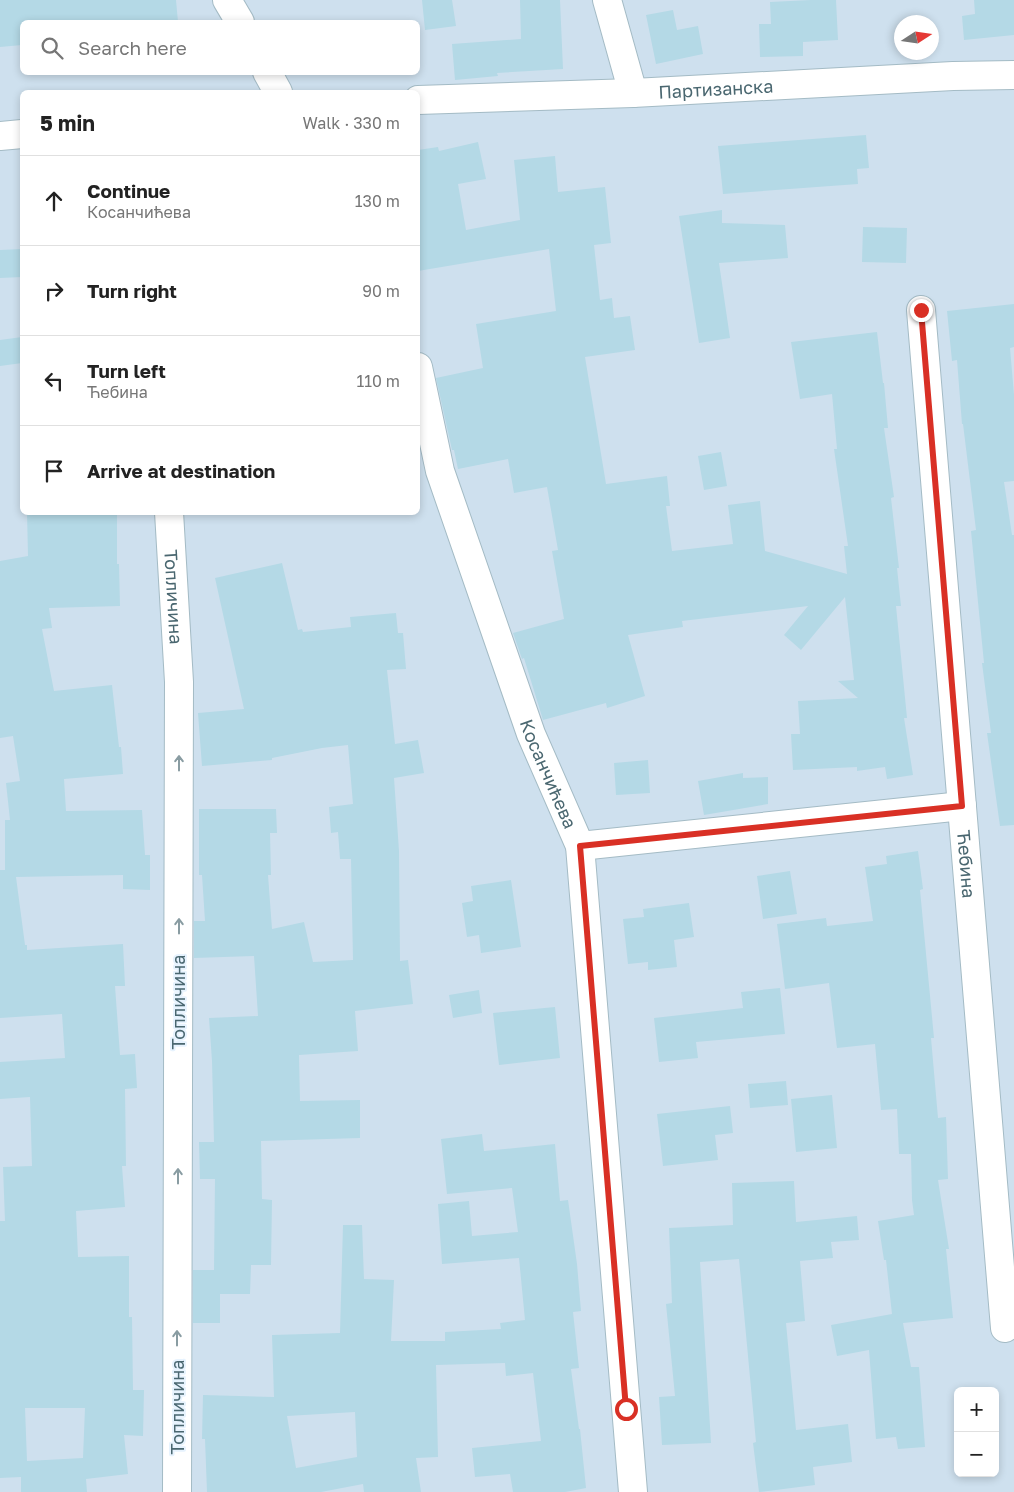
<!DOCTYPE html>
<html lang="en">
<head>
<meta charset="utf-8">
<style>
  body { margin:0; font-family:"Golos Text",sans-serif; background:#f2f2f2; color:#222 }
  .controls { position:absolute; right:15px; bottom:15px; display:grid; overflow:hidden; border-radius:8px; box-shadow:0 2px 8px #0003 }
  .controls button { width:45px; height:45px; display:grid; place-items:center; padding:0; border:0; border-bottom:1px solid #e0e0e0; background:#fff; color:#222; font:25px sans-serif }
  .compass { position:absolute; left:894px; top:15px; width:45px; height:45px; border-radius:50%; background:#fff; box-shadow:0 2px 8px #0003; rotate:78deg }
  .stop { position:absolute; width:15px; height:15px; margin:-11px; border:4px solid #d93025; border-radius:50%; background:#fff }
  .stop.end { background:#d93025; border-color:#fff; box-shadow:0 1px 5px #0008 }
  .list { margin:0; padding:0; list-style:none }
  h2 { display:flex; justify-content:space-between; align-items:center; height:65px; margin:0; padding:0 20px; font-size:21px }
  h2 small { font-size:16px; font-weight:400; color:#767676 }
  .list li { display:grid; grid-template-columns:32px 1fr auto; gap:15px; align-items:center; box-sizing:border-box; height:90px; padding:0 20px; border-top:1px solid #e0e0e0 }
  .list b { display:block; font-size:19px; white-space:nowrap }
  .list p { margin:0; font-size:16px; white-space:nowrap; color:#767676 }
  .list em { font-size:16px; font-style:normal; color:#767676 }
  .icon { flex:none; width:28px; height:28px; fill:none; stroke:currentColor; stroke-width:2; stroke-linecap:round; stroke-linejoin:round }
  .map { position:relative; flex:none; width:1014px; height:1492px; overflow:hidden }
  .search { position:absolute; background:#fff; box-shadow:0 2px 8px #0003; left:20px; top:20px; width:400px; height:55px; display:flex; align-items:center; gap:12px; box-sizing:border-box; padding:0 18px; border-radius:8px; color:#767676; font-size:19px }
  .panel { position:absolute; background:#fff; box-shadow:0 2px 8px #0003; left:20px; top:90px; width:400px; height:425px; border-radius:8px }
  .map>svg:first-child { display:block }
  .residential { fill:#cee0ee; fill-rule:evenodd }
  .building { fill:#b4d9e6; fill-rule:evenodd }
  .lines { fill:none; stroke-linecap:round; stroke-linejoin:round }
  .minor-casing { stroke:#a4bbc5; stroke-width:30 }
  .minor { stroke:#fff; stroke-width:28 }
  .oneway { stroke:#899ca2 }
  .route { stroke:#d93025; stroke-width:6 }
  .labels { text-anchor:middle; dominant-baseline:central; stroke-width:4; stroke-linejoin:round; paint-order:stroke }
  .street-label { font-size:18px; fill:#4a6770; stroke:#e7f3fe }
</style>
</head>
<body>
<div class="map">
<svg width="1014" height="1492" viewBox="0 0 1014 1492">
  <rect width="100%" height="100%" fill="#e1eefa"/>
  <path class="residential" d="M0,0H1014V1492H0ZM22,22H418V72H22ZM902,22H932V52H902ZM22,92H418V512H22ZM958,1391H995V1473H958Z"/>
  <path class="building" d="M0,0H176L178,22H22V45L0,47Z
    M422,0H452L456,26L425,30Z
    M520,0H560L563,69L497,73L498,76L455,80L452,44L521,39Z
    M811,0H836L838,40L803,42V56L760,57L759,24H771L770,2Z
    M974,0H1014V35L964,40L962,16L975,14Z
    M673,10L677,30L698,26L703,54L656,64L646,15Z
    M866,135L869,168L857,169L858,184L723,194L718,146Z
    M478,142L486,179L458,184L466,230L520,220L514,160L555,156L558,192L605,187L611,243L594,245L600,300L612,298L614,318L630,316L635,350L585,357L606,484L667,476L670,506H666L672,551L733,544L728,505L760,501L765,551L847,574L844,546H848L834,449H837L832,394L800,399L791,342L877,332L883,383H884L888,428H884L894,497L891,498L899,568H897L901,606H896L907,718H904L913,775L887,779L885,767L857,771V767L793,770L791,734H800L798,701L858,698L838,681L854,680L845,597L801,650L784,635L808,606L682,621L683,627L628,635L645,696L607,708L606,703L543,720L524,658L522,659L513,633L564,619L552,551L558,550L547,487L514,493L508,459L458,469L454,450H452L436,378L483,368L476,324L556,311L549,249L418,271V150L438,147L439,151Z
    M722,210V223L785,225L788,258L719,263L730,338L699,343L679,216Z
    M863,227L907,228L906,263L862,262Z
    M22,249V277L0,278V250Z
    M1014,304V347L1010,348L1014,395V481L1004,482L1012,535H1014V825L1000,826L987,733H991L982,663H984L971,531L976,530L963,424H962L957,360L952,361L947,311Z
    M22,337V363L0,366V340Z
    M721,452L727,486L704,490L698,456Z
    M27,512H117V564H119L120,606L49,608L52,628L42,629L54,691L112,685L119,747H121L123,774L64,779L66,811L142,810L145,855H150V890L123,889V875L16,877L25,945H27V950L123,944L125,986H115L120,1055L135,1054L137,1088L125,1089L126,1166H122L125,1207L76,1211L78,1257L129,1256V1317H132L133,1390H144L143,1436L124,1435L128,1474L86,1479L87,1492H21V1477L0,1478V1221H5L3,1167L32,1166L30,1097L0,1099V1062L65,1058L62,1014L0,1018V870H5V820H10L6,783L20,781L13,736L0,738V561L28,556ZM25,1408H85L83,1458L27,1461Z
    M282,563L298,630L302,629L303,632L351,627L350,617L396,613L398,633H403L406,669L387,670L395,744L418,740L424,773L394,778L399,851L400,961L408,960L413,1004L355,1011L358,1051L299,1055L300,1101L360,1100V1138L261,1141L262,1199L272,1200L271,1265H251L250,1294H220V1323H193V1270H214L215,1179H200L199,1142H214L212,1061L209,1018L258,1016L254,956L194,958V921H205L202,875H199V809H276L277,833H270L271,875H268L272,929L304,922L313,962L353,960L351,859H340L338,832L331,833L329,807L353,804L348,745L322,748L272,758V760L202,766L198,713L244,709L215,578Z
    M648,760L650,793L616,795L614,763Z
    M743,773V778L768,777V804L704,815L698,781Z
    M918,851L923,889L920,890L934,1038H931L938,1118L946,1117L948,1179L938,1180L949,1249H946L953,1318L903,1323L911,1367H919L925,1447L898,1449L896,1437L876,1439L869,1350L837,1356L831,1325L892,1314L886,1260H884L878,1221L914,1215L912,1200L911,1154H899L897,1109L881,1110L875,1044L837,1048L829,983L785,989L777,924L826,918L827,926L873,921L865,867L887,864L886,856Z
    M790,871L797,914L763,919L757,876Z
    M511,880L521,947L481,953L479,935L467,937L462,903L473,901L471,886Z
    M689,903L694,937L674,940L677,967L648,970V962L628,964L623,919L644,917L643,909Z
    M780,988L785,1034L696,1042L698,1058L659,1062L654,1018L743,1008L741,992Z
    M479,990L482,1013L453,1018L449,995Z
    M555,1007L560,1058L499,1065L493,1013Z
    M786,1081L788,1105L750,1108L748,1084Z
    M832,1095L837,1148L796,1152L791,1099Z
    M730,1106L733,1133L715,1135L718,1160L663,1166L657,1114Z
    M482,1134L484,1151L555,1144L560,1201L568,1200L577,1264L581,1311L573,1312L579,1368L571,1369L579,1429H580L586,1488L565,1492H513L510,1474L475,1477L472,1448L541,1441L533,1373L506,1376L505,1363L436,1365L438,1457L416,1458L421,1492H364L363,1484L321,1492H207L205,1439H202L203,1395L274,1397L272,1335L340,1333L343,1225H362L364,1279L394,1280L391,1341H445V1332L501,1329L500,1323L525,1320L519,1258L442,1264L438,1204L469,1201L472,1236L518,1232L512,1188L447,1194L441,1139ZM355,1412L357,1457L296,1468L287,1416Z
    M794,1181L796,1222L857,1216L859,1240L831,1242L833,1258L800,1261L805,1321L786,1323L796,1430L848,1424L852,1462L813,1467L815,1485L759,1492L753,1443L756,1442L739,1259L700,1262L711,1443L662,1445L659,1397L675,1396L666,1304L672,1303L669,1228L733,1225L732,1183Z"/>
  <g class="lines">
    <g class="minor-casing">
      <g id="minor">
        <path d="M227,0L240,22"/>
        <path d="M607,0L633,93"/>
        <path d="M267,72L278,92"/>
        <path id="s1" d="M418,100L633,93L953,76L1014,75"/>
        <path d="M0,136L22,134"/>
        <path id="s2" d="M921,310L1005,1328"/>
        <path id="s3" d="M418,367L440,471L531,734L580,846L633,1492"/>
        <path id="s4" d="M169,512L179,682L177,1492"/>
        <path d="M580,846L962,806"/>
      </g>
    </g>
    <use href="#minor" class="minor"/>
  </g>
  <defs><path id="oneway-shaft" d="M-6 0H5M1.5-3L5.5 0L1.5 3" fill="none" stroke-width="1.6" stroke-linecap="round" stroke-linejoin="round" transform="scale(1.25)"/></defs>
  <g class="oneway">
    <use href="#oneway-shaft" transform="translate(179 763) rotate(-90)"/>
    <use href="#oneway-shaft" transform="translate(179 926) rotate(-90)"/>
    <use href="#oneway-shaft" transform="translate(178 1176) rotate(-90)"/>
    <use href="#oneway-shaft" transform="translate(177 1338) rotate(-90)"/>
  </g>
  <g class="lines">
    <path class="route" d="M626,1409L580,846L962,806L921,310"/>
  </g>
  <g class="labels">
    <g class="street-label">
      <text stroke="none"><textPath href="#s1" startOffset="298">Партизанска</textPath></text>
      <text stroke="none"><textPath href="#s4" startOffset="85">Топличина</textPath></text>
      <text stroke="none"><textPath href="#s3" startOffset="428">Косанчићева</textPath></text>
      <text stroke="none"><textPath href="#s2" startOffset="556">Ћебина</textPath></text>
      <text transform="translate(178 1002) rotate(-90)">Топличина</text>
      <text transform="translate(177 1407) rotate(-90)">Топличина</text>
    </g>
  </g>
</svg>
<div class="controls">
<button>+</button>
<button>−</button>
</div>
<svg class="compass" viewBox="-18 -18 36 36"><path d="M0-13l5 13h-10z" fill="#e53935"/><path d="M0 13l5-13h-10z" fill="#767676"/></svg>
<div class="stop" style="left:626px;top:1409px"></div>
<div class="stop end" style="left:921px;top:310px"></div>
<div class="search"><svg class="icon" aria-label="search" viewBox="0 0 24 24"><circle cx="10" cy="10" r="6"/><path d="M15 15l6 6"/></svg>Search here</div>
<section class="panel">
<h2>5 min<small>Walk · 330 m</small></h2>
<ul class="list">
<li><svg class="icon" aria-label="ahead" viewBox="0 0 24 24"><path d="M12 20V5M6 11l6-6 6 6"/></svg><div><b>Continue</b><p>Косанчићева</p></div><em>130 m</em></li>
<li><svg class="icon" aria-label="right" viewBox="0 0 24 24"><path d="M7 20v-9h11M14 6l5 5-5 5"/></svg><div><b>Turn right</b></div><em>90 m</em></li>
<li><svg class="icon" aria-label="left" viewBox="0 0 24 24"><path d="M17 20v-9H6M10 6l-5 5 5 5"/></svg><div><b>Turn left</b><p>Ћебина</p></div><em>110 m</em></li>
<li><svg class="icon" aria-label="arrive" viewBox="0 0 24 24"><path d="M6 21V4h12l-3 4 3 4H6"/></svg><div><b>Arrive at destination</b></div></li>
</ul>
</section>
</div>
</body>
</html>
